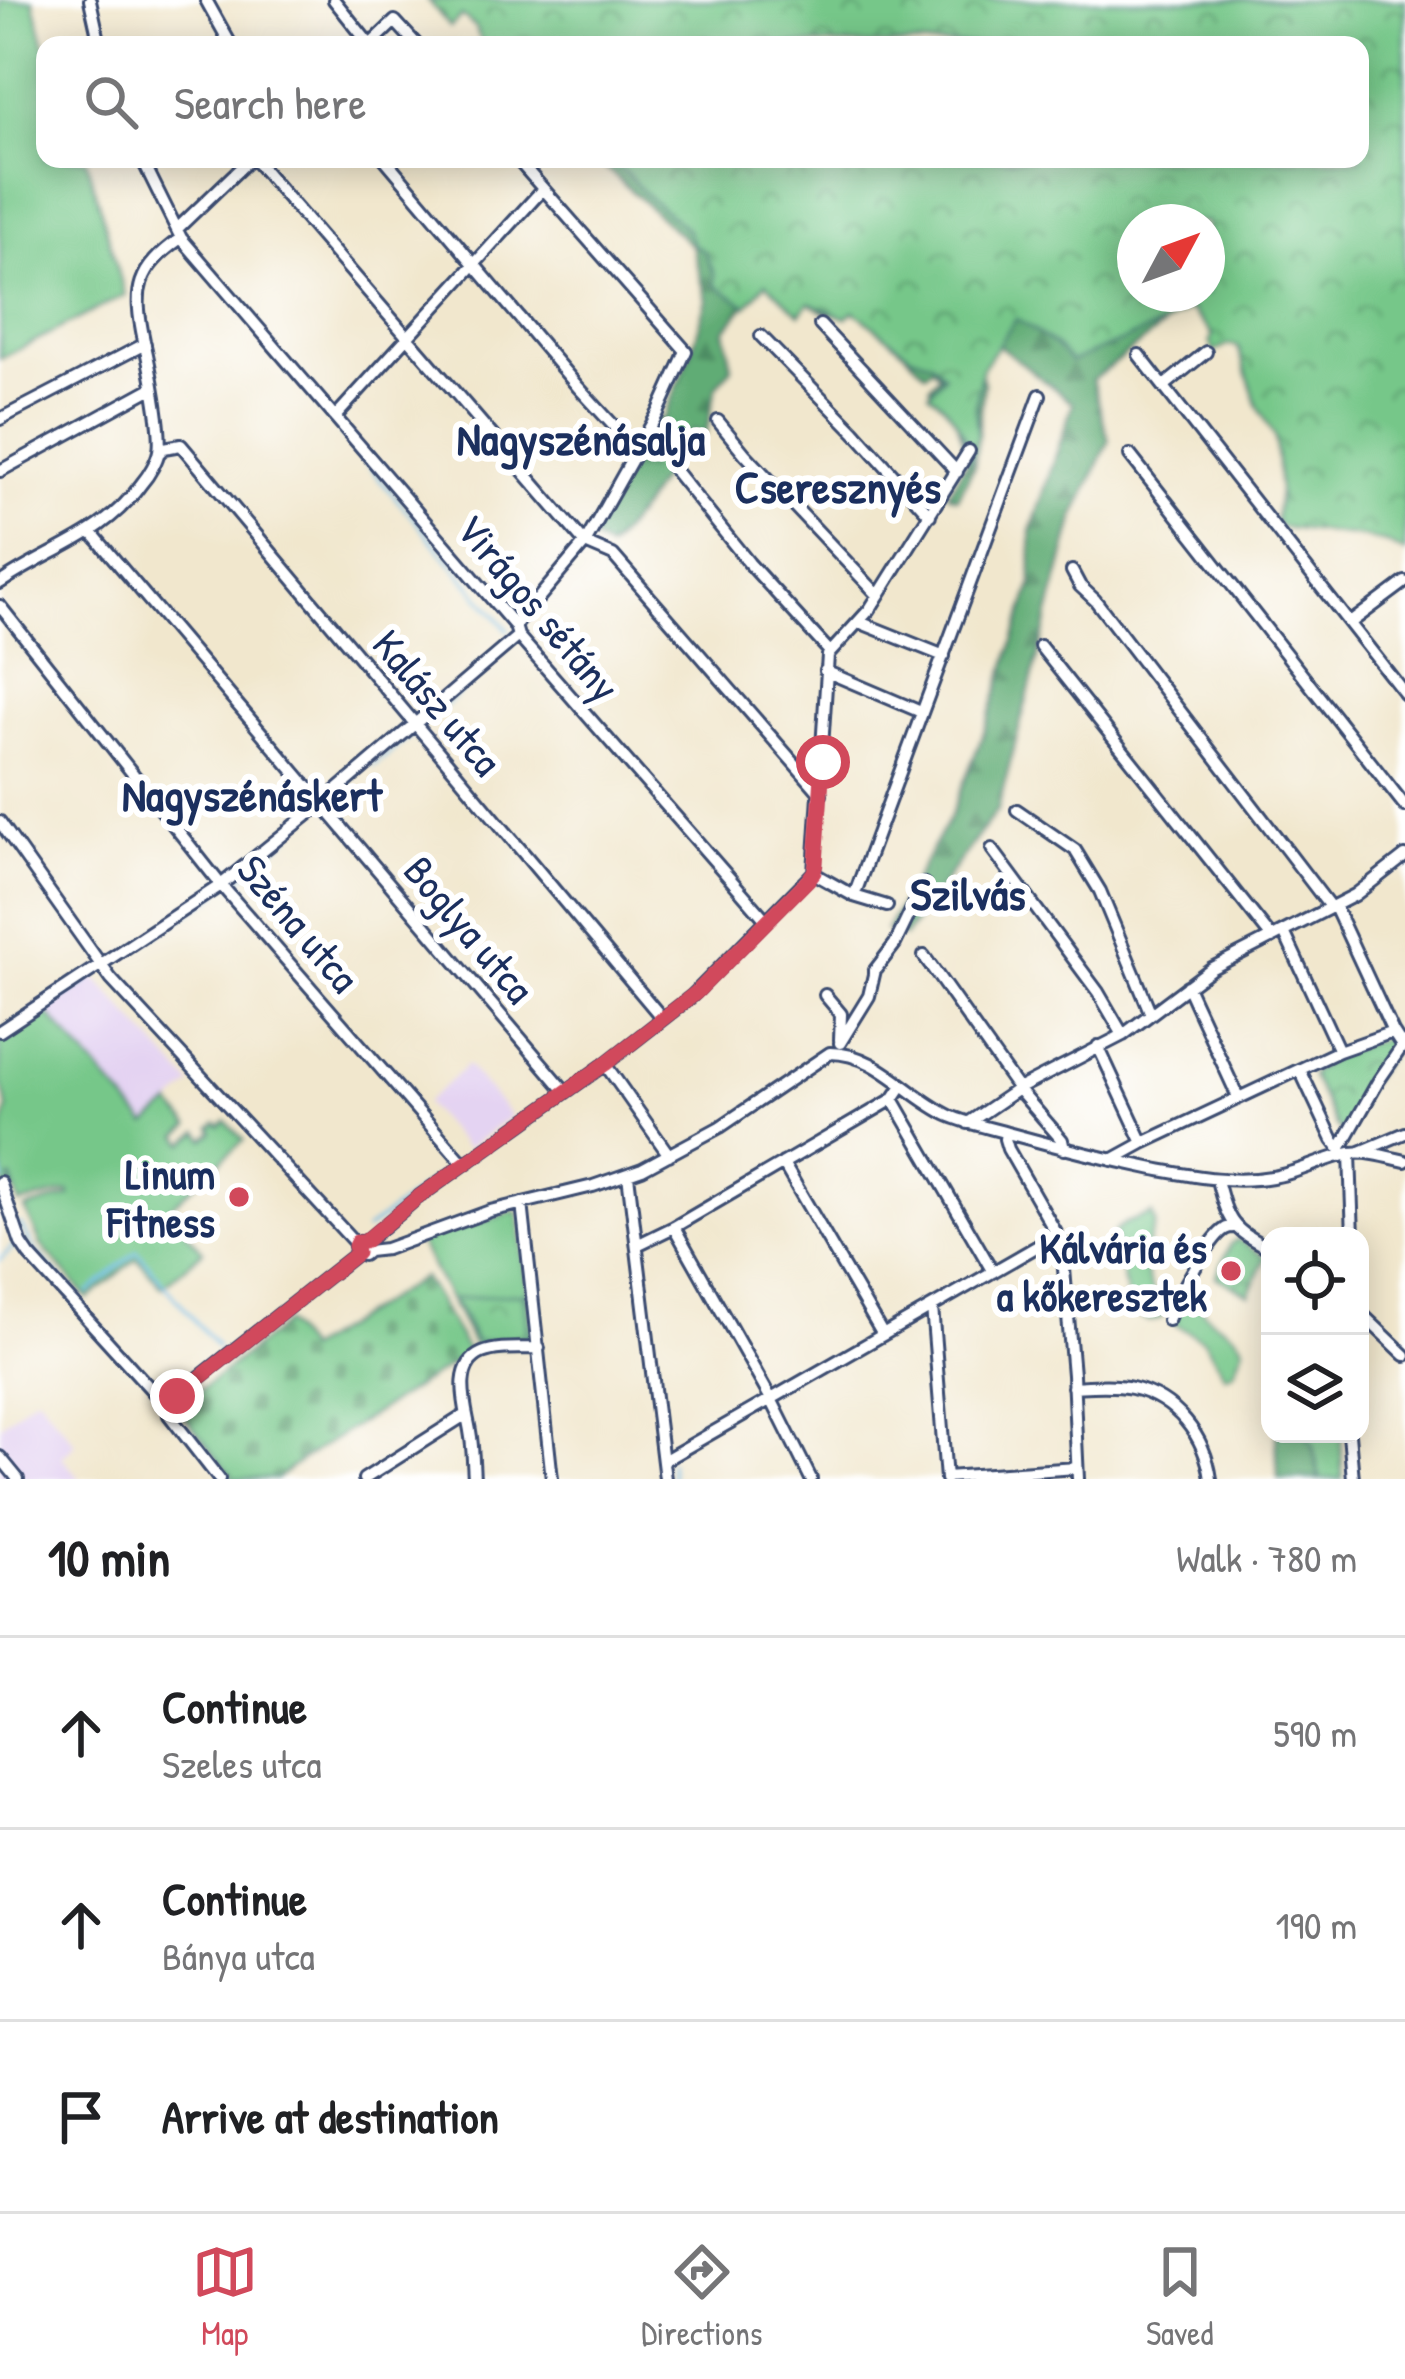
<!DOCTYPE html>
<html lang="en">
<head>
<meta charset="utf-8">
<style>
  body { margin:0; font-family:"Patrick Hand",sans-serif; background:#f2f2f2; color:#202124 }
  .controls { position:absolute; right:36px; bottom:36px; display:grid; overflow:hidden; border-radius:24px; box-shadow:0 6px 30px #0003 }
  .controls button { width:108px; height:108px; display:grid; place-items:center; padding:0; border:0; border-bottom:3px solid #e0e0e0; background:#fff; color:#202124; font:60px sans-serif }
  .compass { position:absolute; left:1117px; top:204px; width:108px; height:108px; border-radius:50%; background:#fff; box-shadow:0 6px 30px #0003; rotate:49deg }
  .stop { position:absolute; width:36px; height:36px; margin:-27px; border:9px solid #d1495b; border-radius:50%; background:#fff }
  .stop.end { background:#d1495b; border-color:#fff; box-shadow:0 3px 12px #0008 }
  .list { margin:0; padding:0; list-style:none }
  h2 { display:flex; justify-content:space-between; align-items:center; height:156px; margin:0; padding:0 48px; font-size:51px }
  h2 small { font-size:39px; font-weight:400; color:#757577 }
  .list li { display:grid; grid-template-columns:78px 1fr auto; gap:36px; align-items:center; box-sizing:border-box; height:192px; padding:0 48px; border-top:3px solid #e0e0e0 }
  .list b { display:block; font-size:45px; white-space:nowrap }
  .list p { margin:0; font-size:39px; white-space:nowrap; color:#757577 }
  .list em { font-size:39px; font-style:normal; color:#757577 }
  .icon { flex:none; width:66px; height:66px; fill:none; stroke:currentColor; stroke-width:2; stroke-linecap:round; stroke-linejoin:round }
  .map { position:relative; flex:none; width:1405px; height:1479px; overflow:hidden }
  .search { position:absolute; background:#fff; box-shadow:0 6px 30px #0003; left:36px; right:36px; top:36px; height:132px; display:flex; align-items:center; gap:30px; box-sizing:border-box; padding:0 42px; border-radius:24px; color:#757577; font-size:45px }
  .sheet { height:732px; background:#fff }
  nav { display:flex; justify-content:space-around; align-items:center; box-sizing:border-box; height:168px; border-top:3px solid #e0e0e0; background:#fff; font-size:33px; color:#757577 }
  nav a { display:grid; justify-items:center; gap:6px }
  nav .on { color:#d1495b }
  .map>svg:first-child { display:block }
  .built { fill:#e4d3f2 }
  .grass { fill:#76c789; stroke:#487b74; stroke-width:3 }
  .forest { fill:url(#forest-firs); stroke:#3e6e6a; stroke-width:3; fill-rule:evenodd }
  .cemetery { fill:url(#cemetery-stones); stroke:#487b74; stroke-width:3 }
  .park { fill:url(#park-crowns); stroke:#487b74; stroke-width:3; fill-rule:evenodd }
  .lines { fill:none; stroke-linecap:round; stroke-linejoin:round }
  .stream { stroke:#69b9e4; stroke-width:3 }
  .minor-casing { stroke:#3b4b6f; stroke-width:16 }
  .minor { stroke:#fff; stroke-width:10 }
  .route { stroke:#d1495b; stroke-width:15 }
  .poi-dot { fill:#d1495b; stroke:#fff; stroke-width:4.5 }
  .labels { text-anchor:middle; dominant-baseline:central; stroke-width:12; stroke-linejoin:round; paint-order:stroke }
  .street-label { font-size:42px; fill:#1b2f5e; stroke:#fff }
  .poi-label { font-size:42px; font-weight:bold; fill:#1b2f5e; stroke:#fff; text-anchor:end }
  .neighbourhood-label { font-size:45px; font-weight:bold; fill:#1b2f5e; stroke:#fff }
</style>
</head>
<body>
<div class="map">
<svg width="1405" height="1479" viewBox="0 0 1405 1479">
  <defs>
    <pattern id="forest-firs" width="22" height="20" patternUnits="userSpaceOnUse" patternTransform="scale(3)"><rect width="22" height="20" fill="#60ac75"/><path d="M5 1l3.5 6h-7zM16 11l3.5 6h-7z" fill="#4e8c63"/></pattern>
    <pattern id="cemetery-stones" width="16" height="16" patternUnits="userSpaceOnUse" patternTransform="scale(3)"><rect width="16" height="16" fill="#76c789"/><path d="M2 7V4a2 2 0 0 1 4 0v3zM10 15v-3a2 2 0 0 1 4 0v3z" fill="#60a273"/></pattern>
    <pattern id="park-crowns" width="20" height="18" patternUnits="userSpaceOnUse" patternTransform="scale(3)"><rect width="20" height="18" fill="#76c789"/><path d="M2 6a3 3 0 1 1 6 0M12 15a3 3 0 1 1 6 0" fill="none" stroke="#60a273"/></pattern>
  </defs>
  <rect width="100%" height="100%" fill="#fff"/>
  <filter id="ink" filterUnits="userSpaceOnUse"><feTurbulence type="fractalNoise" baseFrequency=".00833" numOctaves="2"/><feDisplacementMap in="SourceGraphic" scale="24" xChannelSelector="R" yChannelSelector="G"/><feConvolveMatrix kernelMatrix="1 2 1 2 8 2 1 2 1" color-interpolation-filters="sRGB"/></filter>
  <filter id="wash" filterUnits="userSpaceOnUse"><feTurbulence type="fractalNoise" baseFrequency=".004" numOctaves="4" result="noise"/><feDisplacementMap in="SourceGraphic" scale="48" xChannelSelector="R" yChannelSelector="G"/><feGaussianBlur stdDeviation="2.7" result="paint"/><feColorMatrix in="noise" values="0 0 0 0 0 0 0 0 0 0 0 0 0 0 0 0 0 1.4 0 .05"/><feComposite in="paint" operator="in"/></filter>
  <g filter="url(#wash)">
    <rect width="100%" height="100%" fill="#f1e7cd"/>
    <path class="built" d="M94,976L192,1085L148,1125L43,1008Z
      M467,1065L511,1116L466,1149L425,1103Z
      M36,1395L76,1444L62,1457L80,1479H0V1426Z"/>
    <path class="grass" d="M0,0H33L45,45V159H86L125,295L0,359Z
      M43,1008L147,1125L171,1104L190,1126L179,1136L185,1143L199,1132L205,1139L213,1132L211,1128L217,1123L220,1126L226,1121L244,1140L167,1210L203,1251L162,1287L137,1258L88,1299L41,1245L25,1209L70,1196L69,1192L19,1204L12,1178H10L12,1190L6,1191C0,1164 0,1132 8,1108L0,1080V1034Z
      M516,1211L519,1215L533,1339L530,1344L476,1350L418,1241Z
      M1152,1214L1155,1224C1146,1245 1140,1264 1151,1287C1156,1298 1161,1304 1163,1316C1153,1323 1145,1322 1136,1314L1137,1302H1128L1114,1232L1125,1223Z
      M1196,1296C1205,1327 1231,1321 1244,1347L1234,1371L1225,1375L1204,1340L1174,1324L1180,1304Z
      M1305,1434H1341L1342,1479H1320L1312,1444Z"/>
    <path class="forest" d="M1226,0H1405L1283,442L1242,348L1192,304L1092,380L1109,441L1075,516L998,809L904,937L886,930L950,817L986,727L1032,585L1031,531L1073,403L997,344L978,368L984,383L974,466L957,498L948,494L967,460L956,418L930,386L940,374L932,367L926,373L863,312L828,314L767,279L725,330L732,367L716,387L706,434L692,430L641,509L608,549L591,539L657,419L663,420L691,353L707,300L692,246L596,159H1360V45ZM1135,222H1207V294H1135Z
      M1276,1434H1305L1312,1444L1320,1479H1278Z"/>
    <path class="cemetery" d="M423,1277L469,1353L306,1457L276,1479H234L178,1408L285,1323L306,1350Z"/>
    <path class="park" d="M428,0H1405V553L1386,543L1363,537L1280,527L1275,521L1279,492L1275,437L1257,405L1238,347L1229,345L1214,352L1210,341L1213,335L1190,309L1159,326L1071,362L1055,345L1016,319L982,368L975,406L978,436L973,462C967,436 951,406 929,393L944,375L932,362L911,355L854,311L846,318L809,303L800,314L766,283L747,306L715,285V275L704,251L694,245L687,229L647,196L627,174L604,159H1360V45H483L475,27L462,16L450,27ZM1135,222H1207V294H1135Z
      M1390,1036L1395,1042V1048L1365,1087L1343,1133L1336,1126L1311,1075C1328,1054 1364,1046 1390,1036Z
      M1237,1239L1266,1257L1249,1294L1216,1276L1231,1244Z
      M523,1293L527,1336L476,1342L453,1299Z"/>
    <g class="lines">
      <path class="stream" d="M340,432L508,630
        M431,718L475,679
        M373,766L414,733
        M239,879L290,836
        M111,965L219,893
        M0,1037L88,981
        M0,1165L4,1181
        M20,1224L35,1251L72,1291
        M366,1230L454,1164
        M0,1260L14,1245
        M88,1293L137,1251L217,1347
        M670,1463L672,1479"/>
    </g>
  </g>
  <g filter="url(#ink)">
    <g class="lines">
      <g class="minor-casing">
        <path id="minor" d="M90,0L100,45
          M206,0L231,45
          M334,0L370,45
          M370,45L395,21L417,45
          M142,159L181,238L515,626L518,636L766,920
          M254,159L585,543L613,555L821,794
          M385,159L578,387L637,451
          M177,229L250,159
          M820,325L957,472
          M761,336L855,432L930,515
          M1139,355L1405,694
          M1164,386L1206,352
          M335,417L543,189
          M0,419L145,344
          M718,421L745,454L878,595
          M159,453L164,448L181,445L662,1018
          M1130,455L1405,806
          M672,467L749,563L830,652
          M0,471L152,388
          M92,533L566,1092
          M1072,571L1080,586L1095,600L1331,908
          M0,583C51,548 105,536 142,483C149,475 157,461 159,451C163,432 149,362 144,341C133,289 136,270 181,238
          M0,606L221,885L464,1164
          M859,622L944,656
          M1350,623L1405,582
          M515,626L585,543L658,413L686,351L517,159
          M1040,646L1272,938
          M825,671L921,712
          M1017,810L1075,850L1100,891L1151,1014
          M0,822L111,979L356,1244
          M992,849L1098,992L1123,1035
          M813,873L854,896L887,906
          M854,896L1040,395
          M1335,907L1393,1032
          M1284,932L1339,1051
          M924,956L1018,1089L1062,1140L1064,1149
          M1187,986L1238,1097
          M825,995L841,1014L840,1040
          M0,1031L221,885L321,804L518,636
          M840,1043L869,996L875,970L895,944L924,884
          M1098,1046L1143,1143
          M605,1064L669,1155
          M1300,1070L1333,1140L1340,1149
          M893,1099L993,1272
          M968,1123L1018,1089L1123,1035L1212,968L1355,895L1405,856
          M1006,1133L1005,1139L1008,1149L1059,1238L1064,1269L1073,1375L1078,1479
          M1360,1152L1405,1133
          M1350,1154L1353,1236
          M1342,1156L1340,1149L1379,1080L1405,1042
          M1112,1160L1143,1143L1339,1051L1393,1032L1402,1046
          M783,1163L883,1335
          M628,1175L665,1479
          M1217,1180C1228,1222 1231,1229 1270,1249
          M0,1182L21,1243L29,1255L168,1408L169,1415L219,1479
          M522,1203L552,1479
          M674,1227L771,1399L811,1479
          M637,1245L674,1227L893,1099L901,1087
          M357,1253L355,1246L357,1242H365L417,1198L605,1064L692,996L814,872L828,655L870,609L969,451
          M932,1307L946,1479
          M1360,1312L1405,1355
          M1168,1320C1175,1302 1209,1238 1225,1229C1228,1227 1231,1227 1234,1227
          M1073,1387C1092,1386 1113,1384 1132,1388C1176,1398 1205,1436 1211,1479
          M168,1408L181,1392L357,1253L363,1255L368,1251L386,1249L490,1211L593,1186L642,1169L720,1127L830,1053C878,1053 908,1097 950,1116C969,1124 991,1128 1011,1134C1058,1147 1106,1159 1154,1169C1193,1176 1232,1184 1272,1177C1299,1173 1324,1158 1351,1153C1368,1151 1388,1157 1405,1161
          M1349,1434L1353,1479
          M0,1457L18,1479
          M663,1461L1050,1239L1059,1238
          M946,1477L1077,1468
          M364,1479L465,1415
          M474,1479C473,1463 473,1447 470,1431C466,1407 452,1366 482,1353C499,1346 521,1349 539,1348"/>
      </g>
      <use href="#minor" class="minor"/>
    </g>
  </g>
  <g class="lines" filter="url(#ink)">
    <path class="route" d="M177,1396L357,1253L355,1246L357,1242H364L417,1198L605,1064L697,992L808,880L814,872L816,863L823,762"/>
  </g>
  <g class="poi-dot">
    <circle cx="239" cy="1197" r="12"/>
    <circle cx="1231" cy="1271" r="12"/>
  </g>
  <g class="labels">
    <g class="street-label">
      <text transform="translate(539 607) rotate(50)">Virágos sétány</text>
      <text transform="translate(438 702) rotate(50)">Kalász utca</text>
      <text transform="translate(299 923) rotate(50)">Széna utca</text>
      <text transform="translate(470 929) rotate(50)">Boglya utca</text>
    </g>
    <g class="poi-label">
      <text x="215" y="1173">Linum<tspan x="215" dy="48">Fitness</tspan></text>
      <text x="1207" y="1247">Kálvária és<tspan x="1207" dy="48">a kőkeresztek</tspan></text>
    </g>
    <g class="neighbourhood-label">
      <text x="581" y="438">Nagyszénásalja</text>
      <text x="838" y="486">Cseresznyés</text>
      <text x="252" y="794">Nagyszénáskert</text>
      <text x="968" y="893">Szilvás</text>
    </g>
  </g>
</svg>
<div class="controls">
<button><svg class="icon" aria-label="locate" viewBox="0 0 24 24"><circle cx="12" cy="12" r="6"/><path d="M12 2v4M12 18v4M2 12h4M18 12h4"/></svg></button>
<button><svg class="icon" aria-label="layers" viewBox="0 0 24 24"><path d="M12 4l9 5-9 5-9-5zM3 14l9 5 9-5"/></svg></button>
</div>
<svg class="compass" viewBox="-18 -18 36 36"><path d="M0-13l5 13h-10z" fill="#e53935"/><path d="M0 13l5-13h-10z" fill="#757577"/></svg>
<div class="stop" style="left:823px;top:762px"></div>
<div class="stop end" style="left:177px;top:1396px"></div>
<div class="search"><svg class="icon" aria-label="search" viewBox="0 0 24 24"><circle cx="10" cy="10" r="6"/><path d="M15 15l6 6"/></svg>Search here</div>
</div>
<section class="sheet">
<h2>10 min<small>Walk · 780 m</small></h2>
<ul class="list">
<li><svg class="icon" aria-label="ahead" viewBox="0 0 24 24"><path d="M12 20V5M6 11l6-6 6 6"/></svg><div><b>Continue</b><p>Szeles utca</p></div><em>590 m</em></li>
<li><svg class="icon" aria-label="ahead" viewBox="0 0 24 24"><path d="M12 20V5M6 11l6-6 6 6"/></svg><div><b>Continue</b><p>Bánya utca</p></div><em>190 m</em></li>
<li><svg class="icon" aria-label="arrive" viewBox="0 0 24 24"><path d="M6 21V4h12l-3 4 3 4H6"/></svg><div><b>Arrive at destination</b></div></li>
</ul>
</section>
<nav>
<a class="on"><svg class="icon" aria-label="map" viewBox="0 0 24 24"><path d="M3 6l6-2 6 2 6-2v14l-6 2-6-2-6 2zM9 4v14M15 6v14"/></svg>Map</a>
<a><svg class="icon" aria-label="directions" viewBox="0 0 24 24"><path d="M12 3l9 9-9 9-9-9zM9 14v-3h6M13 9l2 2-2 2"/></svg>Directions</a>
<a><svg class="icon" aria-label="saved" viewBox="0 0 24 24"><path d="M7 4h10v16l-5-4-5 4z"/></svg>Saved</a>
</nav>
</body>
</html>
